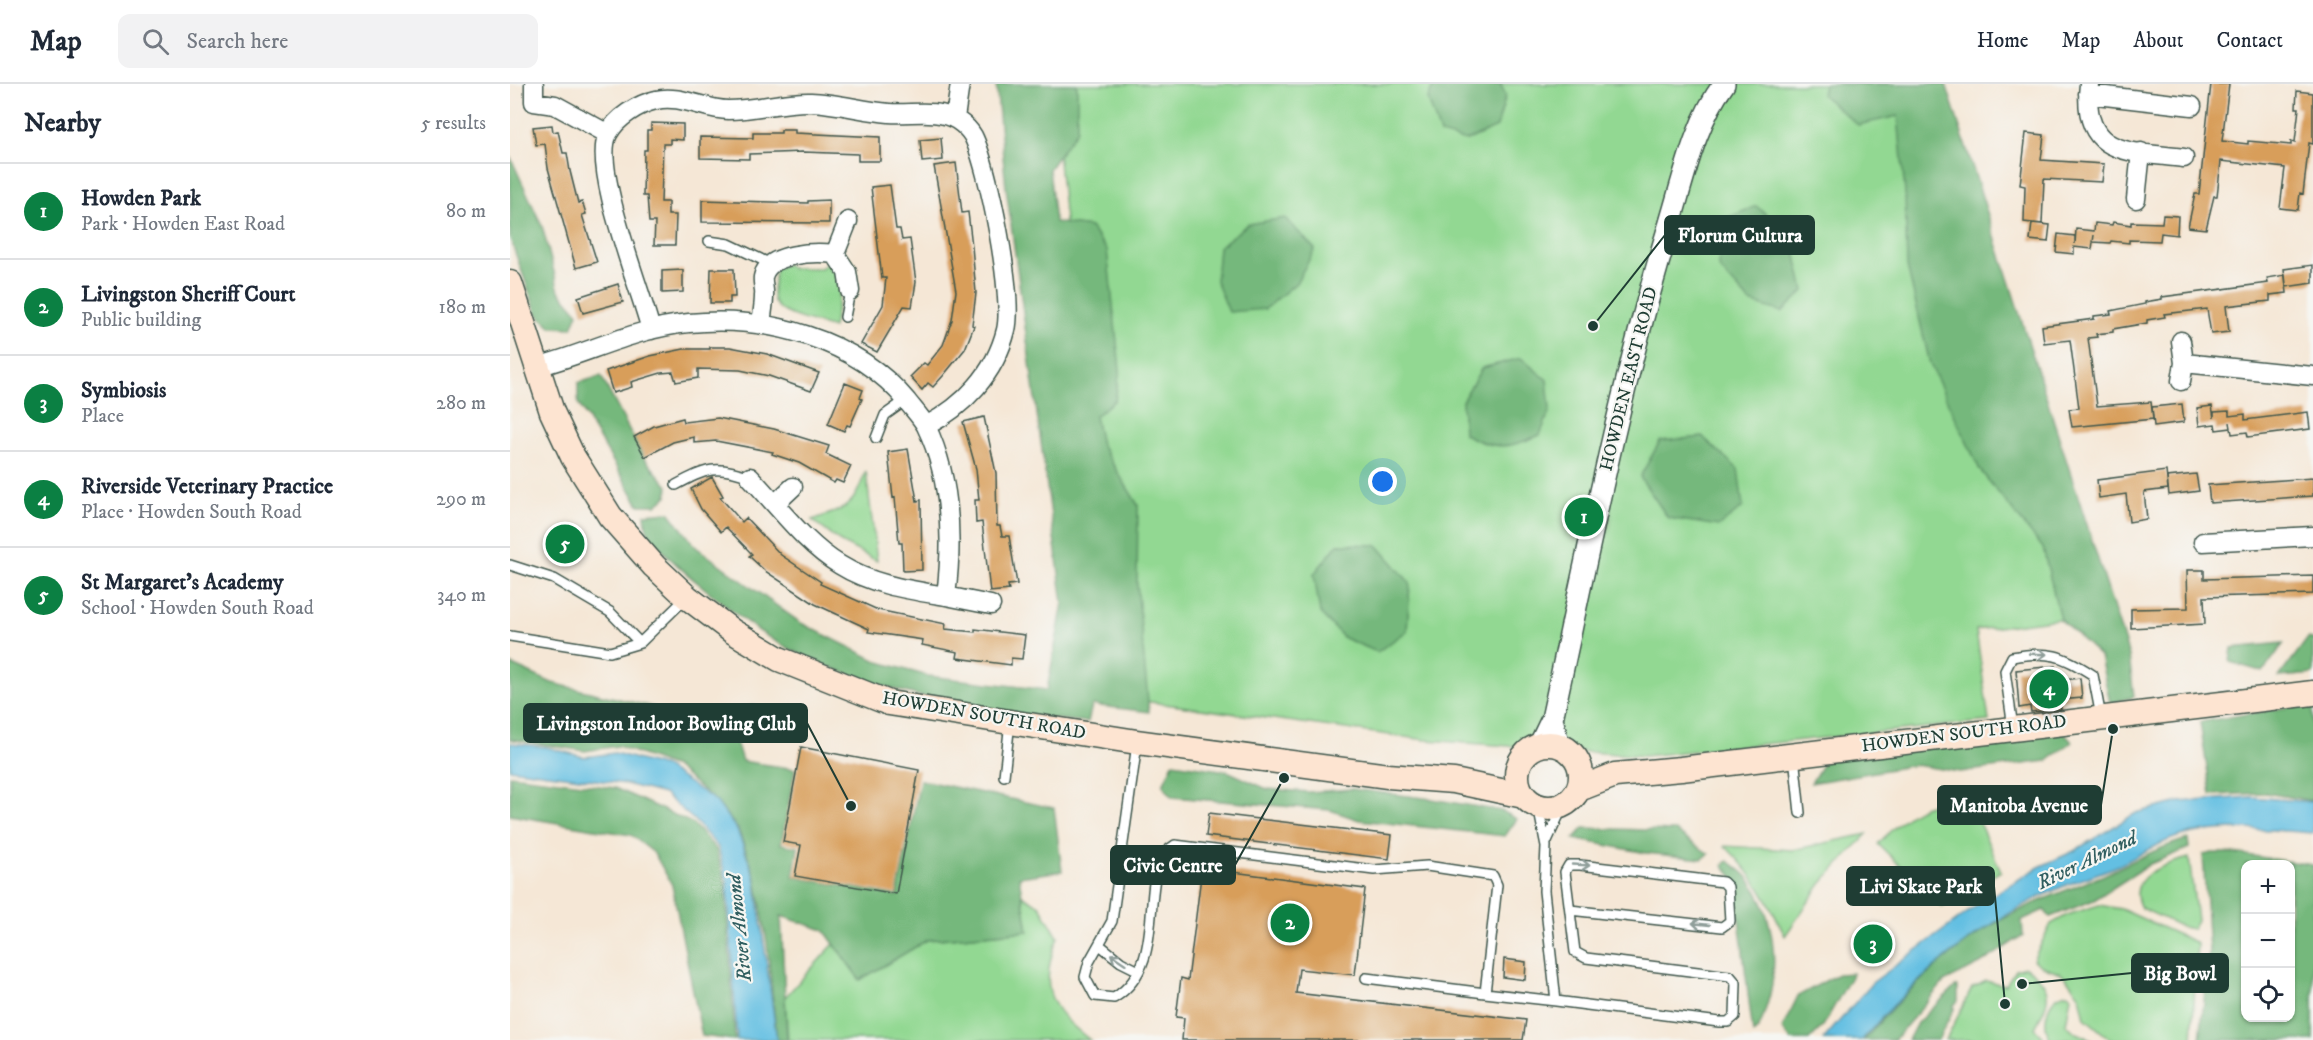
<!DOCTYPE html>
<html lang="en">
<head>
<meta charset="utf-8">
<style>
  body { margin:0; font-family:"IM FELL DW Pica",serif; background:#f2f2f3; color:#1f2937 }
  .controls { position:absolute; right:18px; bottom:18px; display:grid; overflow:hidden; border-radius:12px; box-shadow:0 2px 4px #0004 }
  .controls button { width:54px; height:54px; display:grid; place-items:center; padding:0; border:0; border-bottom:2px solid #e0e1e3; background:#fff; color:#1f2937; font:30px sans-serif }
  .you { position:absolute; left:873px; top:398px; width:21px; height:21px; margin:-15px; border:4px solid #fff; border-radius:50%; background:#1a73e8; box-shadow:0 0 0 9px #1a73e833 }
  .badge { display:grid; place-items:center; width:39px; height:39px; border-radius:50%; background:#0b8043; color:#fff; font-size:20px; font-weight:700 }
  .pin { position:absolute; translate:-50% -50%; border:3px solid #fff; box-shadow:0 2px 6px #0006 }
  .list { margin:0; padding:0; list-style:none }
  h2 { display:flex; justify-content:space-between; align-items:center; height:78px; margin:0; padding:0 24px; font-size:26px }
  h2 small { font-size:20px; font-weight:400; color:#747a83 }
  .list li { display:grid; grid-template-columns:39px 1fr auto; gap:18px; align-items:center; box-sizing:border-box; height:96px; padding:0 24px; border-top:2px solid #e0e1e3 }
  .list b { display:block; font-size:22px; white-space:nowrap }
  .list p { margin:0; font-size:20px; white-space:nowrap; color:#747a83 }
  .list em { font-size:20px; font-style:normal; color:#747a83 }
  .icon { flex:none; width:33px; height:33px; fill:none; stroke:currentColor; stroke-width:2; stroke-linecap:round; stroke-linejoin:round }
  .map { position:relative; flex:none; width:1803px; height:956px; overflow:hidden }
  header { display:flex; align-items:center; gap:36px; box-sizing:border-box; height:84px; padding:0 30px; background:#fff; border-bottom:2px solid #e0e1e3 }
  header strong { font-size:28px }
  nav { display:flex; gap:33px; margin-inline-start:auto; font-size:21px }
  .search { width:420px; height:54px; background:#f2f2f3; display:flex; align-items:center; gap:15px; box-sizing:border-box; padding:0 21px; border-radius:12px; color:#747a83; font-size:22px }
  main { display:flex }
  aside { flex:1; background:#fff }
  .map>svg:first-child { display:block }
  .green { fill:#92d892; stroke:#588a63; stroke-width:1.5 }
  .forest { fill:#75b87c; stroke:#4a7a58; stroke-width:1.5; fill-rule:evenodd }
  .water { fill:#64bfe2; stroke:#427e8b; stroke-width:1.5 }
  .building { fill:#d89e5a }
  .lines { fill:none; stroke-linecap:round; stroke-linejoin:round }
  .service-casing { stroke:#3f564c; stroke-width:12 }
  .minor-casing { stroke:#3f564c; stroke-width:21 }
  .tertiary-casing { stroke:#3f564c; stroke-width:24 }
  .secondary-casing { stroke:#3f564c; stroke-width:27 }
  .service { stroke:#fff; stroke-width:9 }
  .minor { stroke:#fff; stroke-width:18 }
  .tertiary { stroke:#fff; stroke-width:21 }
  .secondary { stroke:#fde4d1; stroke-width:24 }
  .oneway { stroke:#8f9e9a }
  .labels { text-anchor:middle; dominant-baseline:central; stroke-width:4.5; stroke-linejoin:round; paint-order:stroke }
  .street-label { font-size:18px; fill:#1f3d34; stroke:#f6f6f2 }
  .water-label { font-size:20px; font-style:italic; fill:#305e60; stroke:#f6f6f2 }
  .leader { fill:none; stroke:#1f3d34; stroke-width:2 }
  .callout-dot { fill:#1f3d34; stroke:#f6f6f2; stroke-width:2 }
  .callout { fill:#1f3d34; stroke:#1f3d34; stroke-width:2 }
  .callout-label { font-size:20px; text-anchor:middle; font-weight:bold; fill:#fff }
</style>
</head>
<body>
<header>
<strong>Map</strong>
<div class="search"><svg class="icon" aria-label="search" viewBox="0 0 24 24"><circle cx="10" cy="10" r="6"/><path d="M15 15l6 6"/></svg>Search here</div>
<nav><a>Home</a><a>Map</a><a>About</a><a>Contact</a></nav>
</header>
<main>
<aside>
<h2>Nearby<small>5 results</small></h2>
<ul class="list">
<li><span class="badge">1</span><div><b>Howden Park</b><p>Park · Howden East Road</p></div><em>80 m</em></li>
<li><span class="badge">2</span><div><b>Livingston Sheriff Court</b><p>Public building</p></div><em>180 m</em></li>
<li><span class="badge">3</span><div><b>Symbiosis</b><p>Place</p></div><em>280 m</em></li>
<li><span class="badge">4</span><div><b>Riverside Veterinary Practice</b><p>Place · Howden South Road</p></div><em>290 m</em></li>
<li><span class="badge">5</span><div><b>St Margaret's Academy</b><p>School · Howden South Road</p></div><em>340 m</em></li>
</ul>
</aside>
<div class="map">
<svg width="1803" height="956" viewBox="0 0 1803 956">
  <rect width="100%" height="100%" fill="#f6f6f2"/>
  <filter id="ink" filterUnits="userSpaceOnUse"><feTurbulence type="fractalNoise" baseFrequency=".0167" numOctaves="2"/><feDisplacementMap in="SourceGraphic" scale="12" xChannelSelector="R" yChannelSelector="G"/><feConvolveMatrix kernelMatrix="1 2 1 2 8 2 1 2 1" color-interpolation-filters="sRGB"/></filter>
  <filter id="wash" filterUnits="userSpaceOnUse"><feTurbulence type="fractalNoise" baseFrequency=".008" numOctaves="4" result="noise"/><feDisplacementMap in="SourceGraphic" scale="24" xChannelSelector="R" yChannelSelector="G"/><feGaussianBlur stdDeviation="1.35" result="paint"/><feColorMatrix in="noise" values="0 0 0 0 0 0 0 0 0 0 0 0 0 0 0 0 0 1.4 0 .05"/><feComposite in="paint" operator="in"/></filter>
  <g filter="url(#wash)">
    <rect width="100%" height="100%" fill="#f5e7d6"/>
    <path class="green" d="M541,0H1415L1602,573L1548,535L1466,546L1479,637L1134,672L916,656L604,613Z
      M317,179L323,180L332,197L323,244C307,238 264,232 263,213C262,204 265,193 266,184L276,180L281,184H311Z
      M356,387L367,477L329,457L302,436C340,423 342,424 356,387Z
      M1456,710L1491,787L1432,823L1368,760C1399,726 1412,721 1456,710Z
      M1357,750L1311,800L1275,852C1258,816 1244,790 1215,762L1283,766Z
      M1679,774L1687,836L1682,845L1672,843L1631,824C1614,792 1655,780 1679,774Z
      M512,811L530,822L548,853C528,902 538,924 580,956H278L275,913L324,860L350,896L417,856L518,847Z
      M1589,821L1611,825L1687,859L1682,956H1601L1575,934L1570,912L1557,895L1549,888L1531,882L1523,876L1541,840L1557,831Z
      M1515,883C1522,886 1525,890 1530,895C1545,912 1533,927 1525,944L1535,956H1436L1462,904L1476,897L1496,901L1505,886Z
      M1558,909L1561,912L1556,940L1566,949L1583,956H1541C1530,941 1537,910 1558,909Z"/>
    <path class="forest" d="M486,0H566L567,3V46L539,85L545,138L580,143L597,166L610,286L605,316L585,332L591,361L628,421L627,500L639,628L582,621L578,638C474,630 367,610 274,562C245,547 219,524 193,503C174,488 152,469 138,448C135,443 136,436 135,430L159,428L186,463L224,491L291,539L369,578L418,592L537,606L553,519L496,104Z
      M924,0H990L996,11L987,43L956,57L930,50L918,15Z
      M1314,0H1436L1619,572L1624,613L1600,619L1590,572L1550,535L1533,464L1470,386L1420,280L1397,182L1395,109L1388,32L1348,41L1312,11Z
      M0,72L32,142L49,207L68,229L62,244L41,243L27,230L0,154Z
      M1246,122L1281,150L1294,207L1272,228L1240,218L1209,184L1212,136Z
      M775,134L805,165L786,199L755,225L719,228L706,197L709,163L738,140Z
      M1011,274L1037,296L1040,326L1030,351C998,365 985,366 954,350L952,317L972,284Z
      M91,292L134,374L158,402L157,412L146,421H129L68,319V299Z
      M1193,353L1228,385L1233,423L1209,442L1158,434L1130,393L1150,357Z
      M828,460L867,461L900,499L897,547L867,568L834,554L810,529L804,490Z
      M1798,554L1803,555V590L1769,593Z
      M1774,559L1753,588L1720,578L1722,564Z
      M0,580L42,599L184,633L243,622L288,628L289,632L221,642L232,677L285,685L271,760L288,763L283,793L387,812L410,696L544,724L552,787L509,793L518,847L417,856L350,896L314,846L271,832L277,956H267L257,859L246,794L228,745L206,717L165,683L108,662L75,667L0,655Z
      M1803,619V717L1756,709L1701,711L1690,638Z
      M1553,648L1562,658L1537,677L1450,688L1405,681L1301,699L1315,676Z
      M663,679L717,687L757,705L799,708L842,705L922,715L992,727L1007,735L995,752L849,736L820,726L662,713L653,701Z
      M0,691L105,704L182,739L206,765L215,798L225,956L192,952L162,801L144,769L121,751L0,731Z
      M1074,744L1165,747L1199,770L1192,775L1136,769L1064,755Z
      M1678,755L1679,764L1640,780L1584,816L1540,833L1534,826L1512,836L1513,851L1470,880L1434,898L1384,956H1354C1387,916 1430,877 1473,847C1510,822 1553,808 1594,791C1622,778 1648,763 1678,755Z
      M1702,769H1723L1803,781V956H1690L1699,867L1693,771ZM1780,780V934H1736V780Z
      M1218,777C1225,782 1234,788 1239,795C1264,831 1270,880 1257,921C1253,931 1252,944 1243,950L1224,794L1213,781Z
      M1343,889L1313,942L1299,956H1281L1272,945L1288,912L1328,890Z
      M1445,903H1448V917L1444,921V925L1428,956H1398L1407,939Z"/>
    <path class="water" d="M0,659L36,663L74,673L105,669L155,683L206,717L227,746L245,793L267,956H227L217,797L208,763L184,736L154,710L116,700L0,685Z
      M1741,713L1803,718V749C1759,746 1709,740 1667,753C1645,760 1626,774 1605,783C1585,791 1565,797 1545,806C1474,837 1402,896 1352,956H1313L1362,899L1473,817L1529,783L1564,767L1626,729L1669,718Z"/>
    <g id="blocks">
      <path class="building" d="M1701,0H1719L1712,57L1738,60V57L1781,61V57L1785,58L1789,24H1786L1787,7L1803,9V60L1799,59L1793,110L1790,109L1788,126L1770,124L1775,84L1711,77L1707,112H1704L1696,145L1678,143L1685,110H1689Z
        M141,39L173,40V56L160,55V60H153L151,118H158V131H166L165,161H144L145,138H139L137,112H133L134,66H137V46H141Z
        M42,41L43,48L48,47L53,69H57L60,87L68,119L72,118L74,123L76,130L72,131L87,178L66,184L38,84L35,60L26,61L23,43Z
        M271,46H285V49L370,53V77H348V70L293,68L239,70V75L190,74V53L243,54V49H271Z
        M1516,49L1534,51L1531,76L1594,80L1592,98L1534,95L1532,140L1514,138L1515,102L1510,101Z
        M431,54L433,76L412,78L410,56Z
        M446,79L452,129L458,128L462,162L466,209L462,241L464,242L455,265L433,292L423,303L418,299L412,306L400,293L414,279L417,281L433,261L442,236L446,207L424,82Z
        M380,101L386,145H390L392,156L400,155L406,198L402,223L394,222L367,268L351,260L373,221L376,194H372L361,103Z
        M192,116L298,119V117L319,116V139L192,138Z
        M1653,131L1668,132L1667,151L1651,149L1650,157L1619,156V159L1601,157L1600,159L1583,158L1584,151L1582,165L1564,163V170L1546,168L1548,150L1565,152V160L1566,145L1584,147L1585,139L1602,141L1603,138L1621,141V138L1652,139Z
        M1522,139L1540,141L1538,158L1520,156Z
        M1803,181V199L1776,203L1774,185Z
        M201,185H224L225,213H220V219H200Z
        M173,186V208L152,209V187Z
        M1775,191L1777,209L1760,211V217L1716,222L1719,248L1701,250L1697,225L1654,230L1655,233L1637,236V239L1603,245V248L1586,250L1587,253L1578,254L1587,322L1641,318L1643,335L1562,343L1559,325L1569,324L1560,256L1534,259L1532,242L1584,235V232L1601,230L1600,227L1635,220V218L1652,215V213L1758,199L1757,194Z
        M108,200L113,218L73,229L68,213Z
        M200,263H220L257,270L309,289L301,307L259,292L230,286L188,285V294L166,298L163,288L151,289L121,298L122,303L103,309L96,287L140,272L174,265H200Z
        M335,299L353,306L350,314L352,315L340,342L337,341L334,347L318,340Z
        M1672,320L1674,338L1644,342L1642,323Z
        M1702,322L1704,334V328L1719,327V332L1735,330V336L1798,328L1800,345L1738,353L1737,348L1722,350L1720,338L1721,344L1706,346L1705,340L1689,342L1687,324Z
        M474,333L486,389L487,442H490L492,452H499L507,500L498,501L499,506L480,508L472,438L466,439L465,416H469L466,385L453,338Z
        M173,334L174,338L208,334L264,345L319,362L316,370L341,382L333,399L326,396L324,399L289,379L262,370L263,368L206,357L184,359V353L163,358L135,373L124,353L144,342Z
        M398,365L407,417L411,416L412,486L393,487L392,459H389L385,413L383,414L381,396L378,368Z
        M1656,387L1658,405L1634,408L1637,435L1619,438L1616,410L1589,414L1587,396Z
        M1686,390L1689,407L1659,411L1657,393Z
        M202,393L213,412L210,413L232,438L236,434L271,471L311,498L310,500L368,526L436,540L435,545L465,548V545L515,551L512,575L501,574V581L447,574L448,568L412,561L413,556L358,548L359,545L305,520L255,487L239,472L242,470L216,443L211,448L191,425L181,405Z
        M1803,394V412L1700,419L1698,401Z
        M1677,486H1694V495L1803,492V510L1694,513L1695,540L1621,544V525L1678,524Z
        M1545,582L1546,597L1570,594L1572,614L1550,616L1551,625L1521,628L1520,622L1509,624L1506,586Z
        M291,663L409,686L386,810L285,792L291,761L273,758Z
        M699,729L882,751L879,775L696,752Z
        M692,784L855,805L845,891L789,885L786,909L1016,936L1013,956H672L674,934L666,933L671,894L678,896Z
        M994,875L1016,878L1015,896L993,893Z"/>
    </g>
  </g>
  <g filter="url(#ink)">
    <use href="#blocks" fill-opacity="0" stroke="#3f564c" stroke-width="1.5"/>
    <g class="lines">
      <g class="service-casing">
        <path id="service" d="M199,157L219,160L261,180
          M335,233L340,207
          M366,354L375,331L396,316
          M166,401C196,385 206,380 240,393
          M0,481L44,495L100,528L130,559
          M0,552L100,568L130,559L177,513
          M1503,644L1495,587L1502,573C1538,566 1552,571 1583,591L1591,633
          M627,660L602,837L579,878L575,893L585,912L604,914C653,883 634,821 649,777C651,770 659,765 665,761L864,786L917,782L983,792L987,801L975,909L856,894
          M1284,672L1290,729
          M494,692L500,638
          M1028,722L1036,762L1034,807L1046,917L1209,938H1218L1225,932L1226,899L1220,892L1076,874L1065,868L1055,788L1059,781H1070L1213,798L1218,803L1220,837L1212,843L1060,826
          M1036,759L1054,720
          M591,862L611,878L627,886
          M975,909L1046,917"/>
      </g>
      <g class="minor-casing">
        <path id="minor" d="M24,0V18L45,21L98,50
          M1579,0C1571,73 1619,67 1674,74
          M1578,10L1682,22
          M445,34L450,0
          M1626,115L1631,68
          M325,170L338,137
          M251,240C252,231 254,221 254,212C255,206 252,199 253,193C258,168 306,168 325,170L337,188L340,207
          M141,246C131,206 81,83 98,50C106,34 128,20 146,16C170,10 195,26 218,26C246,26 274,17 301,18C327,19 353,27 379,29C400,31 427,24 447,36C453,40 459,45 463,52C479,84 504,213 496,246C485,290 454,322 416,342
          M1671,257L1674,279
          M26,283C77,270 125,244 179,239C256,231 346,255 397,317C403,325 411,333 416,342C441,394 443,456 436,512L481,521
          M1671,297L1674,279L1803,292
          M240,393C268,422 295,460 330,481C362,501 400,506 436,512
          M266,419L283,403
          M1693,458L1803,452"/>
      </g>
      <g class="tertiary-casing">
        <path id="tertiary" d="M1042,635L1049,662
          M1029,662L1042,635C1078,469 1110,302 1160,139C1174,93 1185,39 1214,0"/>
      </g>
      <g class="secondary-casing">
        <path id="secondary" d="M0,199L42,328L63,373L100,432L144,482L177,513L222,547L269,575L379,619L627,658L878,692L944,697L1014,712
          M1007 692a32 32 0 1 1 64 0a32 32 0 1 1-64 0Z
          M1069,705L1105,691L1171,685L1803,609"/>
      </g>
      <use href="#service" class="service"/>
      <use href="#minor" class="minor"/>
      <use href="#tertiary" class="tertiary"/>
      <use href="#secondary" class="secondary"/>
    </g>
    <defs><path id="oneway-shaft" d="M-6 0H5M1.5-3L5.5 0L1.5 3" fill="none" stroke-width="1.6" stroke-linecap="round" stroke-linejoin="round" transform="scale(1.5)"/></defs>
    <g class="oneway">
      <use href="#oneway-shaft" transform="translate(1528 570) rotate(2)"/>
      <use href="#oneway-shaft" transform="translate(1071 781) rotate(3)"/>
      <use href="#oneway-shaft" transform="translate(1191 840) rotate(-174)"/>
      <use href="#oneway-shaft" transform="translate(608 875) rotate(-146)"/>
    </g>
  </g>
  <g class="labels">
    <g class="street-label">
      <text transform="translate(1119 295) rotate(-76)">HOWDEN EAST ROAD</text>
      <text transform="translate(474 632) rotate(10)">HOWDEN SOUTH ROAD</text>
      <text transform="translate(1454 650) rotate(-7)">HOWDEN SOUTH ROAD</text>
    </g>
    <g class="water-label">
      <text transform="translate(1577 777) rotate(-26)">River Almond</text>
      <text transform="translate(230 844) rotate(-96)">River Almond</text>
    </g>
  </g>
  <path class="leader" d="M1083 242L1155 151M341 722L297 639M1603 645L1591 721M774 694L725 781M1495 920L1484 802M1512 900L1622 889"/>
  <g class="callout-dot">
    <circle cx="1083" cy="242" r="6"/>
    <circle cx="341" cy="722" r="6"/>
    <circle cx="1603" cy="645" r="6"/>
    <circle cx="774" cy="694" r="6"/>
    <circle cx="1495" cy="920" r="6"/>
    <circle cx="1512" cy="900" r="6"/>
  </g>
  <g class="callout">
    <rect x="1155" y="132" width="149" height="38" rx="6"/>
    <rect x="14" y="620" width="283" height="38" rx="6"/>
    <rect x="1428" y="702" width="163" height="38" rx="6"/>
    <rect x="601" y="762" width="124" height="38" rx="6"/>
    <rect x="1337" y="783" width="147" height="38" rx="6"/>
    <rect x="1622" y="870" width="96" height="38" rx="6"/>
  </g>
  <g class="callout-label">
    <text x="1230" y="158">Florum Cultura</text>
    <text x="156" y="646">Livingston Indoor Bowling Club</text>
    <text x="1509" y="728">Manitoba Avenue</text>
    <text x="663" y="788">Civic Centre</text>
    <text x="1411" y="809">Livi Skate Park</text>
    <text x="1670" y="896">Big Bowl</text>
  </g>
</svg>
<div class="controls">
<button>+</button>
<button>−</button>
<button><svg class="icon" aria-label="locate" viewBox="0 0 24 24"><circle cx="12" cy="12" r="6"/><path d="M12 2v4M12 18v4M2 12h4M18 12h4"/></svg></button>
</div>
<div class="you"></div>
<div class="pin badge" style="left:1074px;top:433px">1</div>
<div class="pin badge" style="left:780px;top:839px">2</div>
<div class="pin badge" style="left:1363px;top:860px">3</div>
<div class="pin badge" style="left:1539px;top:605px">4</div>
<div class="pin badge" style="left:55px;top:460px">5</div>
</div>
</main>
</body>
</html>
